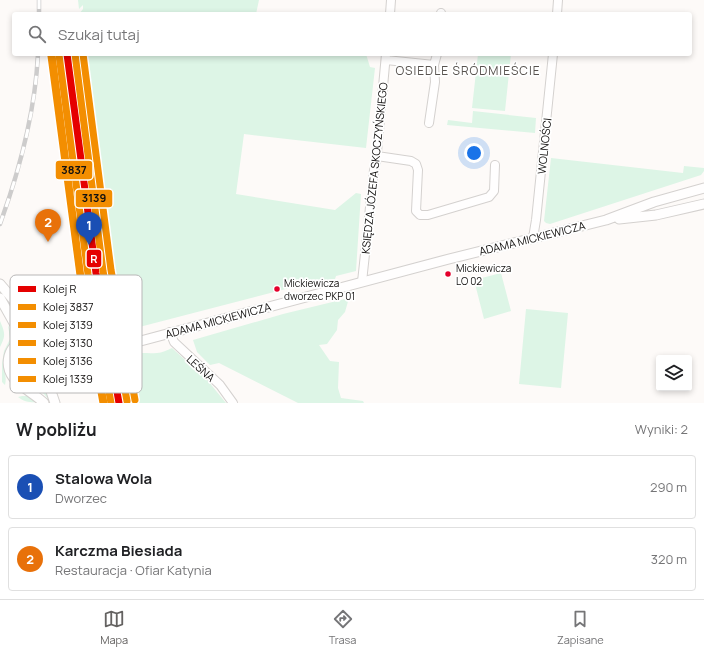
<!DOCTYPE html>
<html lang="pl">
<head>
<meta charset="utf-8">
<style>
  body { margin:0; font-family:Manrope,sans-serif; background:#f2f2f2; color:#202124 }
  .controls { position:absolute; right:12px; bottom:12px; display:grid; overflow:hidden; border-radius:4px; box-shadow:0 2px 6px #0003 }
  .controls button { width:36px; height:36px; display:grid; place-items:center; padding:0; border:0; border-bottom:1px solid #e0e0e0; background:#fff; color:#202124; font:20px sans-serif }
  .you { position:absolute; left:474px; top:153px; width:14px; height:14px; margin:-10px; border:3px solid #fff; border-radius:50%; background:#1a73e8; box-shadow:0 0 0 6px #1a73e833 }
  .badge { display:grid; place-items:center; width:26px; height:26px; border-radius:50%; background:#646261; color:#fff; font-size:13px; font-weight:700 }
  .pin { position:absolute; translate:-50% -33px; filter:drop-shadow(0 1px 2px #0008) }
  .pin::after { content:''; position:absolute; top:21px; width:14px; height:12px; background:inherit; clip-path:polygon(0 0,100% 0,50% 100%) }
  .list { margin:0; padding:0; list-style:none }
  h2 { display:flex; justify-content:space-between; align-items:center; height:52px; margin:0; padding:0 16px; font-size:17px }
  h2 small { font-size:13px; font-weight:400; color:#757577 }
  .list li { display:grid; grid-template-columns:26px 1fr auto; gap:12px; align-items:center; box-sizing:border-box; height:64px; margin:0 8px 8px; padding:0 8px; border:1px solid #e0e0e0; border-radius:4px }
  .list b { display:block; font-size:15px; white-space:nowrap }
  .list p { margin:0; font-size:13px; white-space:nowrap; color:#757577 }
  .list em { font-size:13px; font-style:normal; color:#757577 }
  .icon { flex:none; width:22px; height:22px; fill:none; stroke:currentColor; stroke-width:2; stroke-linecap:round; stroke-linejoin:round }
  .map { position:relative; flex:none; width:704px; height:403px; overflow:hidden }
  .search { position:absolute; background:#fff; box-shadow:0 2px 6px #0003; left:12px; right:12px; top:12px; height:44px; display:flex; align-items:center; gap:10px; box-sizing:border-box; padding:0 14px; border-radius:4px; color:#757577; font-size:15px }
  .sheet { height:196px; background:#fff }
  nav { display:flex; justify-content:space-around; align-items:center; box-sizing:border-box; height:56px; border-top:1px solid #e0e0e0; background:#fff; font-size:11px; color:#757577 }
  nav a { display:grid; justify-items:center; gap:2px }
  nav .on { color:#646261 }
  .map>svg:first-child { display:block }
  .green { fill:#ddf5e6 }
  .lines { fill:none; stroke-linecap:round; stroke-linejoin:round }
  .minor-casing { stroke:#d4d1cf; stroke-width:10 }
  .tertiary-casing { stroke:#d4d1cf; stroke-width:11 }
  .minor { stroke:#fffefe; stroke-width:8 }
  .tertiary { stroke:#fffefe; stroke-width:9 }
  .rail-casing { stroke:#cdcccc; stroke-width:4.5 }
  .rail { stroke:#fff; stroke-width:3; stroke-dasharray:9; stroke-linecap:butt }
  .rail-1-casing { stroke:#fff; stroke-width:10 }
  .rail-2-casing { stroke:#fff; stroke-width:10 }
  .rail-3-casing { stroke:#fff; stroke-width:10 }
  .rail-4-casing { stroke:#fff; stroke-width:10 }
  .rail-5-casing { stroke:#fff; stroke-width:10 }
  .rail-6-casing { stroke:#fff; stroke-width:10 }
  .rail-1 { stroke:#e50000; stroke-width:7 }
  .rail-2 { stroke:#f38e01; stroke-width:7 }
  .rail-3 { stroke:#f38e01; stroke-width:7 }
  .rail-4 { stroke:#f38e01; stroke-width:7 }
  .rail-5 { stroke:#f38e01; stroke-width:7 }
  .rail-6 { stroke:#f38e01; stroke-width:7 }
  .bus-dot { fill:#e4002b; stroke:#fff; stroke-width:1.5 }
  .labels { text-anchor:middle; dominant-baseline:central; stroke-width:3.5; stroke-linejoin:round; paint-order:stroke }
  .bus-label { font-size:10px; fill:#12100f; stroke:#fff; text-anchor:start }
  .street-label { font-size:11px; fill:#12100f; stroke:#fff }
  .neighbourhood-label { font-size:12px; letter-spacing:1px; fill:#58534f; stroke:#fff }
  .key { fill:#fff; stroke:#b8b7b7; stroke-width:1 }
  .key-label { font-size:11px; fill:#12100f }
  .line-badge { stroke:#fff; stroke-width:1.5 }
  .badge-label { font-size:11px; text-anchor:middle; font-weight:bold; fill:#fff }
  .pale-badge-label { font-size:11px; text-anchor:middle; font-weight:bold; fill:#111 }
</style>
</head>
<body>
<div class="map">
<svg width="704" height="403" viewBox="0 0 704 403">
  <rect width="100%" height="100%" fill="#fdfaf8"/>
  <path class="green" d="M78,0H259L256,14H79L83,9V5L79,9Z
    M79,54H366L370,67L375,68L366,148L244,134L236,194L335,210L356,193L361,194L356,271L336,276L335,279L301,285L124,331L85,70L79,60Z
    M478,54H511L505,111L472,108Z
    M473,111L536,118L535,133L447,125L448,120L472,123Z
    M551,158L683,173L684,166L704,168V171L701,175L550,224L546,223L544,221Z
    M501,273L511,311L484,319L474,280Z
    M349,298L345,312L338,320L337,330L327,344L319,345L330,361L339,362L338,388L341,398L363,401L364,403H298L219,363L210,365L197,352L193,340L283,314Z
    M526,309L568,313L561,388L519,384Z
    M0,321C5,333 6,335 0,347Z
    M8,325C16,341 5,347 4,363C4,371 7,377 5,385L2,382V364L4,351L10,339Z
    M172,348L208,381L226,403H126L124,357C135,351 145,354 157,353C162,353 167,350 172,348Z
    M45,383L50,398L48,399L44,394L33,387L34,385Z
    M22,396H29L39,402C32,403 24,402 18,397Z"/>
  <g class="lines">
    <g class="minor-casing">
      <path id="minor" d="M390,14L391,0
        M441,14V13
        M557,14L558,0
        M386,60L434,65L437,54
        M429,123L435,82L434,65
        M377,156L411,161L416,164L418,170L416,211L420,215H428L489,197L494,191L495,165
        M533,238L536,220L553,54
        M362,282L374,170L376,163L386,54
        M170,332L174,342L220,385L233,403"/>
    </g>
    <g class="tertiary-casing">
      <path id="tertiary" d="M619,219L656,215L704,204
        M0,284L22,310L31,328L47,346L49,354L44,367V371L55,403
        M0,298L23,339L25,345C23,351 18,356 18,362C18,367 21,373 25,376C42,390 65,363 58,345C54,335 34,320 25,314
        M28,337C18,341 12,346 9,356C3,381 30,389 44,403
        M55,345L85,352
        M57,363L67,357L133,343L449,259L606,220L654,202L704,188"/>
    </g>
    <use href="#minor" class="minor"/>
    <use href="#tertiary" class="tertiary"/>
    <g class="rail-casing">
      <path id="rail" d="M39,0V14
        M0,224C20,169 35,113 38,54"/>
    </g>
    <use href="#rail" class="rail"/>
    <g class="rail-1-casing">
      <path id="rail-1" d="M67,54L96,273L119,403"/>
    </g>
    <g class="rail-2-casing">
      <path id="rail-2" d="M59,55L88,274L111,403"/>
    </g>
    <g class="rail-3-casing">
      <path id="rail-3" d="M75,54L103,271L127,401"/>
    </g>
    <g class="rail-4-casing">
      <path id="rail-4" d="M51,56L80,275L103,403"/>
    </g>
    <g class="rail-5-casing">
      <path id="rail-5" d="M83,54L111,270L135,400"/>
    </g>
    <g class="rail-6-casing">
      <path id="rail-6" d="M52,55L84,301L104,403"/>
    </g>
    <use href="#rail-1" class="rail-1"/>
    <use href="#rail-2" class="rail-2"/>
    <use href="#rail-3" class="rail-3"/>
    <use href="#rail-4" class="rail-4"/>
    <use href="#rail-5" class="rail-5"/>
    <use href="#rail-6" class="rail-6"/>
  </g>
  <g class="bus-dot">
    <circle cx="448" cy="274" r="3.5"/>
    <circle cx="277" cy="289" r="3.5"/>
  </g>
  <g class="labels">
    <g class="bus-label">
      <text x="456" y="268">Mickiewicza<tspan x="456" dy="13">LO 02</tspan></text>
      <text x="284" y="283">Mickiewicza<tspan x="284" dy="13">dworzec PKP 01</tspan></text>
    </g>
    <g class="street-label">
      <text transform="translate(544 146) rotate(-84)">WOLNOŚCI</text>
      <text transform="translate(374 168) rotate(-84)">KSIĘDZA JÓZEFA SKOCZYŃSKIEGO</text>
      <text transform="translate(532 238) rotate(-14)">ADAMA MICKIEWICZA</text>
      <text transform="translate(218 320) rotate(-15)">ADAMA MICKIEWICZA</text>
      <text transform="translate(201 368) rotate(42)">LEŚNA</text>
    </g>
    <g class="neighbourhood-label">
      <text x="468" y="70">OSIEDLE ŚRÓDMIEŚCIE</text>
    </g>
  </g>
  <rect x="10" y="275" width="132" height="118" rx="6" class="key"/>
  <rect x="18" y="286" width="18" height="6" fill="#e50000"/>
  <rect x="18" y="304" width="18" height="6" fill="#f38e01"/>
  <rect x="18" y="322" width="18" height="6" fill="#f38e01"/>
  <rect x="18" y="340" width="18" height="6" fill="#f38e01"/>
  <rect x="18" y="358" width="18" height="6" fill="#f38e01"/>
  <rect x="18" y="376" width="18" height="6" fill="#f38e01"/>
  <g class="key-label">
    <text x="43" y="293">Kolej R</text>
    <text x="43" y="311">Kolej 3837</text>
    <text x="43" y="329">Kolej 3139</text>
    <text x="43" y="347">Kolej 3130</text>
    <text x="43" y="365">Kolej 3136</text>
    <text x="43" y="383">Kolej 1339</text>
  </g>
  <g class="line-badge">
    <rect x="55" y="160" width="38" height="20" rx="4" fill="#f38e01"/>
    <rect x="75" y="189" width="38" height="19" rx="4" fill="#f38e01"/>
    <rect x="86" y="249" width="16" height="19" rx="4" fill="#e50000"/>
  </g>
  <g class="badge-label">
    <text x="94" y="263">R</text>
  </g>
  <g class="pale-badge-label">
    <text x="74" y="174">3837</text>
    <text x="94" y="202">3139</text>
  </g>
</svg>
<div class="controls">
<button><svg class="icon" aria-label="layers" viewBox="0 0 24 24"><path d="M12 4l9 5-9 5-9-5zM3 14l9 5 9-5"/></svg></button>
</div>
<div class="you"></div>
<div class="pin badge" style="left:89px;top:245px;background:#1a4fb4">1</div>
<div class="pin badge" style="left:48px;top:242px;background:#e8710a">2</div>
<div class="search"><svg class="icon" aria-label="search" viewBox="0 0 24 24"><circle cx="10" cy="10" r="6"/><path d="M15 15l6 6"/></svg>Szukaj tutaj</div>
</div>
<section class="sheet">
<h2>W pobliżu<small>Wyniki: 2</small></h2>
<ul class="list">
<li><span class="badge" style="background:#1a4fb4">1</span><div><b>Stalowa Wola</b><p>Dworzec</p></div><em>290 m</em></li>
<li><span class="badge" style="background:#e8710a">2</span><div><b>Karczma Biesiada</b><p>Restauracja · Ofiar Katynia</p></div><em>320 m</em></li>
</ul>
</section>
<nav>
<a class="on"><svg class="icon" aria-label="map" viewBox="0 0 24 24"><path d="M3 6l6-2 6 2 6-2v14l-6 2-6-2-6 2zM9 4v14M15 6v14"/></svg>Mapa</a>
<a><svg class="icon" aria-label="directions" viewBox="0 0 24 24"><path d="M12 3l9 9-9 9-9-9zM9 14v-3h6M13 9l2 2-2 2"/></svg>Trasa</a>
<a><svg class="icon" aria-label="saved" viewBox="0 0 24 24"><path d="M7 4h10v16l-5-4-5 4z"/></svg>Zapisane</a>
</nav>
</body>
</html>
